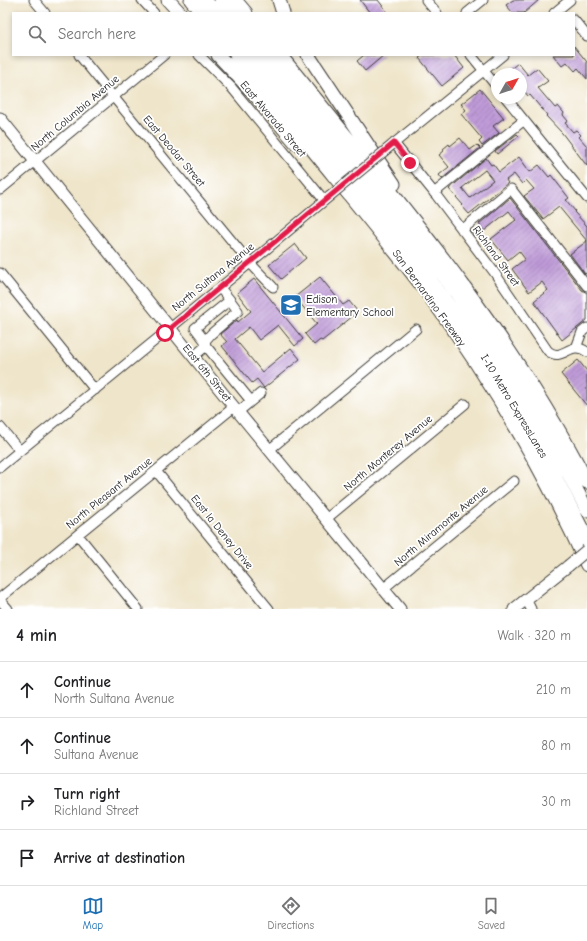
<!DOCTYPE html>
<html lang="en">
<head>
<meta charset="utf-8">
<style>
  body { margin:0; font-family:"Comic Neue",sans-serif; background:#f6f6f6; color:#202124 }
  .compass { position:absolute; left:491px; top:68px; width:36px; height:36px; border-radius:50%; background:#fff; box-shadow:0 2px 6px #0003; rotate:51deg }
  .stop { position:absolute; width:12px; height:12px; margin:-9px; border:3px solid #e11d48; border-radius:50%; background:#fff }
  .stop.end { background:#e11d48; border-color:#fff; box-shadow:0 1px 4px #0008 }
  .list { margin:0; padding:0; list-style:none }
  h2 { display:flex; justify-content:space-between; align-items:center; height:52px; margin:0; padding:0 16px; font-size:17px }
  h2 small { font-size:13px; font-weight:400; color:#757577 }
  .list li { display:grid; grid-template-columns:26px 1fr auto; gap:12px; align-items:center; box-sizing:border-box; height:56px; padding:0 16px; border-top:1px solid #e0e0e0 }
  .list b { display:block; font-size:15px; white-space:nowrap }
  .list p { margin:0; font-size:13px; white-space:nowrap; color:#757577 }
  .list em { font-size:13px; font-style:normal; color:#757577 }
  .icon { flex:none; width:22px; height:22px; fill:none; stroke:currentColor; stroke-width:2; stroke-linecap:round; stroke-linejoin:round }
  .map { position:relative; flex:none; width:587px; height:609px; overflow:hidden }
  .search { position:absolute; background:#fff; box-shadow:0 2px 6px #0003; left:12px; right:12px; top:12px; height:44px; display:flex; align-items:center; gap:10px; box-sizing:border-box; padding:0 14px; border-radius:0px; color:#757577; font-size:15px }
  .sheet { height:276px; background:#fff }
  nav { display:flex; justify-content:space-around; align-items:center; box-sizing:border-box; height:56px; border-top:1px solid #e0e0e0; background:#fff; font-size:11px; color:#757577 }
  nav a { display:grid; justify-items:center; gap:2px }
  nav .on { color:#1f6fb2 }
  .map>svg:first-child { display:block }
  .building { fill:url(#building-hatch); fill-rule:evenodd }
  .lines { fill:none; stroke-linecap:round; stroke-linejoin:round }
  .minor-casing { stroke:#3c3a36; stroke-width:11 }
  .major-casing { stroke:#3c3a36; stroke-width:13 }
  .highway-casing { stroke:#3c3a36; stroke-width:15 }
  .minor { stroke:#fff; stroke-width:9 }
  .major { stroke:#fff; stroke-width:11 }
  .highway { stroke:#fff; stroke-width:13 }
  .minor-bridge-casing { stroke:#3c3a36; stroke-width:11; stroke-linecap:butt }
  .major-bridge-casing { stroke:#3c3a36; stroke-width:13; stroke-linecap:butt }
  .minor-bridge { stroke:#fff; stroke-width:9 }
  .major-bridge { stroke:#fff; stroke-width:11 }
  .route { stroke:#e11d48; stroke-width:5 }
  .labels { text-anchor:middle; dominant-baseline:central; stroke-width:3.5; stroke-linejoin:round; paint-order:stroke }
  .street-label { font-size:11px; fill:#1c1c1c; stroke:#fff }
  .poi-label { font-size:11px; fill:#1c1c1c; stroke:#fff; text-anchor:start }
</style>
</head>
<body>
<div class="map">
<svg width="587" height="609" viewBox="0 0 587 609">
  <defs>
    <pattern id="building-hatch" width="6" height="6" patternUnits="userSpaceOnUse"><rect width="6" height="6" fill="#bf9bd8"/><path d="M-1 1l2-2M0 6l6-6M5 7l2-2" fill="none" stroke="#9a7eae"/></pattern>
  </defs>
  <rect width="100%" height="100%" fill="#fff"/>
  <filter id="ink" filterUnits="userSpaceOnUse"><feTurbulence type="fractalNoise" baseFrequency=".025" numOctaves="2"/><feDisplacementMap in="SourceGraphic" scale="8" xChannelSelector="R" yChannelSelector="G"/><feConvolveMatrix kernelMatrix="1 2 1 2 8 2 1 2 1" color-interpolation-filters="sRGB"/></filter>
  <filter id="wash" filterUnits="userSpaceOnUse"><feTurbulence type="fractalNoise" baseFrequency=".012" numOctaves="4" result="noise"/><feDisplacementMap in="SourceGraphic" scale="16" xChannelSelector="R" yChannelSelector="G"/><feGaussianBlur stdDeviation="0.9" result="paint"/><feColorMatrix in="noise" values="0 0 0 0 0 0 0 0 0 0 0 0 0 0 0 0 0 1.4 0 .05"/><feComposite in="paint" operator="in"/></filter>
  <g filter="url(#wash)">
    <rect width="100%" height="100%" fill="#efe5ca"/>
    <g id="blocks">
      <path class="building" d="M360,0H378L388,13H370Z
        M513,0H539L524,13H513L506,5Z
        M574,46L587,62V79L578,68L575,71L567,62L562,66L553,55H574Z
        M364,55H384L365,71L357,61Z
        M423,55H454L464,68L442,86L419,58Z
        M518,63L528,75L537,68L548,81L538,88L555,108L558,106L564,113L563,115L568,121L565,123L573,132L576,130L581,135L579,137L587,146V166L562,133L546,116L547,115L530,95L528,96L521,87V74H510L508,71Z
        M480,89L504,118L493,126L499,133L482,146L479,142L482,139L461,114L466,110L461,104Z
        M517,134L519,136L497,154L495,151Z
        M460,138L470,150L477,145L480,148L442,179L439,175L449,167L439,155L444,151L443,149L449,144L450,146Z
        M519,157L530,172L539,165L549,177L551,175L569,198L566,200L575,211L574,212L587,226V273L585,274L570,254L587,241L559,207L543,219L524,196L534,189L526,180L522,184L514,174L506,180L508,183L469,214L462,206L463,205L449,189L486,158L491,165L493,164L499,172ZM485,170L493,180L470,198L462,188Z
        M510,198L582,290L587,293V320L562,340L534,301L548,290L542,282L529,292L512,269L525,259L519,251L508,260L491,239L516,220L509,211L484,231L479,224Z
        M295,244L306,258L281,279L269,265Z
        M320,277L343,305L349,301L358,312L322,341L320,340L314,345L305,334L317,324L295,297Z
        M254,279L303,339L295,346L278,325L259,340L249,327L235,339L262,372L291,348L300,359L264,388L257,379L252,383L222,346L227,342L220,334L237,320L238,322L251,311L237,293Z
        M578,360L587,371V406L561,374Z"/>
    </g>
  </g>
  <g filter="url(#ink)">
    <use href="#blocks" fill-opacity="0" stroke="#3c3a36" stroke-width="1"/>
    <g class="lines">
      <g class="minor-casing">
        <path id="minor" d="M34,0L45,13
          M142,0L154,13
          M426,0L437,13
          M467,13L483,0
          M554,13L570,0
          M574,20L587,36
          M79,55L250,263L273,287
          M199,55L232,88L324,200
          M471,55L497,87
          M506,98L587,198
          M394,143L436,195L494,272L548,351C563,363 570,339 587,352
          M392,145L503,55
          M0,190L164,55
          M434,193L523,121
          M462,230L511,189L587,286
          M0,273L95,390
          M205,341L211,334L238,311L230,300
          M206,346L251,401
          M576,348L582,332L587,328
          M193,357L206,346L205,341L195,328L230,300L220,288
          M238,412L261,393
          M0,427L20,451
          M269,450L416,329
          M0,467L250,263L330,196
          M156,471L269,609
          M326,519L465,404
          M78,535L138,609
          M383,589L514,481
          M0,598L234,407
          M526,599L531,609
          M0,600L8,609"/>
      </g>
      <g class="major-casing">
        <path id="major" d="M0,118L234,407L400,609
          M514,609L568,566"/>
      </g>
      <g class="highway-casing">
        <path id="highway" d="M168,0L180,13
          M191,0L202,13
          M205,0L216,13
          M221,0L231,13
          M235,0L246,13
          M279,0L283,13
          M218,55L251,90L297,144
          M236,55C269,95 301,136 334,176C365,214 396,252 426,291C489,376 543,468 587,565
          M250,55L400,239L454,312L497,375L540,447L587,539
          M265,55C333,138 404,220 467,308C512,372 552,440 587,510
          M280,55C391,192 506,324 587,482
          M308,55L394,184"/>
      </g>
      <use href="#minor" class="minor"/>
      <use href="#major" class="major"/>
      <use href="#highway" class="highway"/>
      <g class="minor-bridge-casing">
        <path id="minor-bridge" d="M330,196L392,145"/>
      </g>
      <g class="major-bridge-casing">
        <path id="major-bridge" d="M568,566L587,550"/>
      </g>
      <use href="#minor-bridge" class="minor-bridge"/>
      <use href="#major-bridge" class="major-bridge"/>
    </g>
  </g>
  <g class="lines" filter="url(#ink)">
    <path class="route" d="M165,333L394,143L410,163"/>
  </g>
  <defs>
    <g id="school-square" transform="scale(1.15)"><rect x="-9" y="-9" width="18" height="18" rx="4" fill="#1f6fb2" stroke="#fff"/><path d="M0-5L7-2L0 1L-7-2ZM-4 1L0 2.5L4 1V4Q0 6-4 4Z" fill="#fff"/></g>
  </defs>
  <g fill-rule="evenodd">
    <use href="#school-square" x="291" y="305"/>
  </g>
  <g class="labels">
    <g class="street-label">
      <text transform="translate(75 113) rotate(-40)">North Columbia Avenue</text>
      <text transform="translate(273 119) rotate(50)">East Alvarado Street</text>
      <text transform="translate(174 151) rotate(50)">East Deodar Street</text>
      <text transform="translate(496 256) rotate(54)">Richland Street</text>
      <text transform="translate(213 277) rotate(-39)">North Sultana Avenue</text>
      <text transform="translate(429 298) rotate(54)">San Bernardino Freeway</text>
      <text transform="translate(207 373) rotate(51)">East 6th Street</text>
      <text transform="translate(514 406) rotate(59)">I-10 Metro ExpressLanes</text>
      <text transform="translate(388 453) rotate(-40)">North Monterey Avenue</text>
      <text transform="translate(109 493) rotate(-39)">North Pleasant Avenue</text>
      <text transform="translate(441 526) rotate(-40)">North Miramonte Avenue</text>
      <text transform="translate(222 532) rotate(51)">East la Deney Drive</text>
    </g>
    <g class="poi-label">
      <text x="306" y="299">Edison<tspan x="306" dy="13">Elementary School</tspan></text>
    </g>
  </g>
</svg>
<svg class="compass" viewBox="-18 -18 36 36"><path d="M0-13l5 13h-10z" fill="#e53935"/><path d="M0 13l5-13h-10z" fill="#757577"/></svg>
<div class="stop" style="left:165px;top:333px"></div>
<div class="stop end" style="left:410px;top:163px"></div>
<div class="search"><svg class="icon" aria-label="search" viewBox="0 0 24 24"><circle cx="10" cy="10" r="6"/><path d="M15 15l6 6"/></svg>Search here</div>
</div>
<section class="sheet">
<h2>4 min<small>Walk · 320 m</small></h2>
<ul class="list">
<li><svg class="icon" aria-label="ahead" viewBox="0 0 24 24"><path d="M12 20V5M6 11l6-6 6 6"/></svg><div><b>Continue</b><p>North Sultana Avenue</p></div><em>210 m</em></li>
<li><svg class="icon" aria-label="ahead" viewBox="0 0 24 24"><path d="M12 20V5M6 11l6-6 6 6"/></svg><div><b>Continue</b><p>Sultana Avenue</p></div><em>80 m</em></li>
<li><svg class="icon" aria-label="right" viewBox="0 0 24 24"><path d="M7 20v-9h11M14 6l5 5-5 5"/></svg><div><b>Turn right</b><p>Richland Street</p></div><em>30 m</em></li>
<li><svg class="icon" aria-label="arrive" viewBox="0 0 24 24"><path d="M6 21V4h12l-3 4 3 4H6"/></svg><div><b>Arrive at destination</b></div></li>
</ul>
</section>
<nav>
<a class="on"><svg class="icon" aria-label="map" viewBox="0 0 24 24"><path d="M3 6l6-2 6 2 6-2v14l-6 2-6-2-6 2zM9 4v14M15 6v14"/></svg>Map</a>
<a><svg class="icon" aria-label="directions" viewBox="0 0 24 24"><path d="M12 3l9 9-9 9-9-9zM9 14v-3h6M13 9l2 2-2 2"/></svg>Directions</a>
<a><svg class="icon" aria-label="saved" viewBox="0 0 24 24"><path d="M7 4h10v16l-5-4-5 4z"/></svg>Saved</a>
</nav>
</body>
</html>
